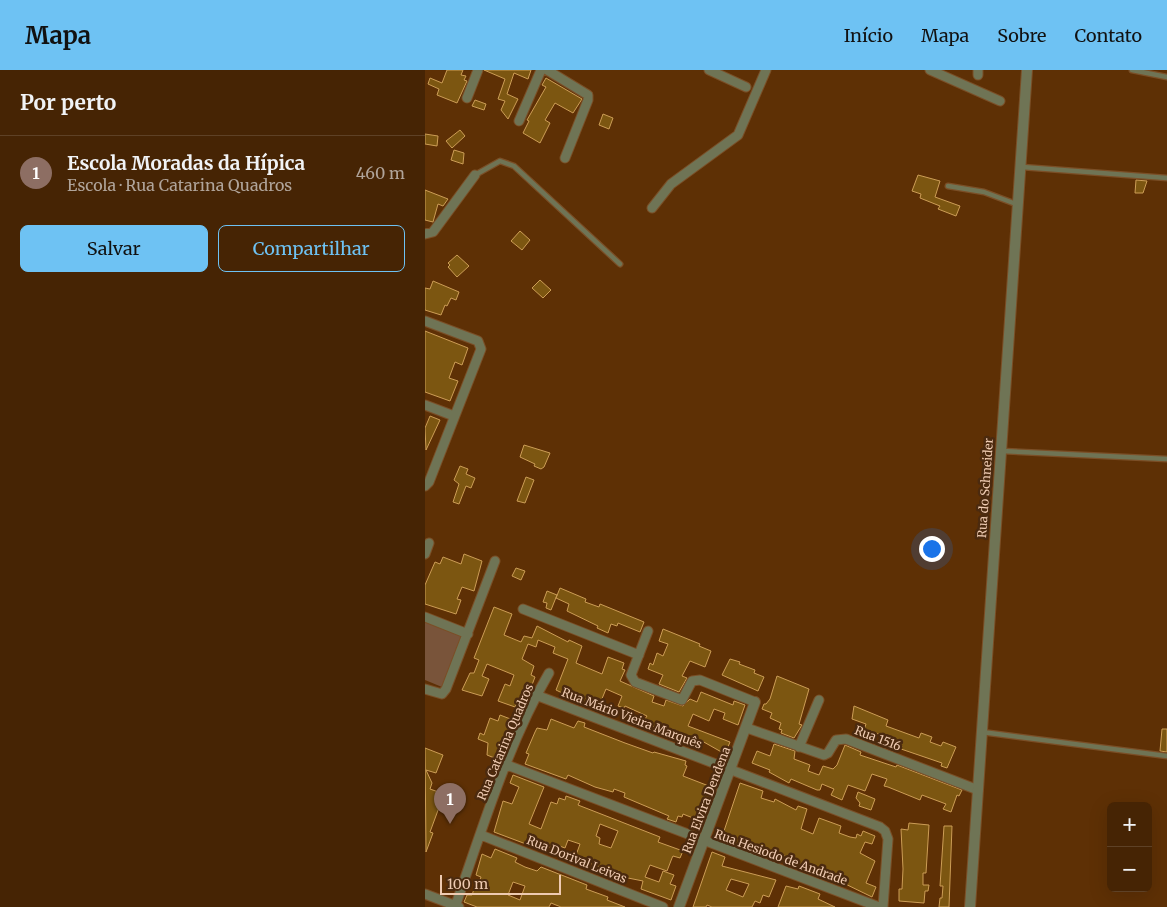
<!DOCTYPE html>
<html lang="pt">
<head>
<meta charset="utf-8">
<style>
  body { margin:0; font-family:Merriweather,serif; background:#503013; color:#f1f3f6 }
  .controls { position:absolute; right:15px; bottom:15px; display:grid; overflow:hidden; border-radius:8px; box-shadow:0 5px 20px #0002 }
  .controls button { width:45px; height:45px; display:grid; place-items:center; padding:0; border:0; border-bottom:1px solid #5e4126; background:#462404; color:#f1f3f6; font:25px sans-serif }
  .scale { position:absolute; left:15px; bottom:12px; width:121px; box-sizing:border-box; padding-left:5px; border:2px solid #eecab1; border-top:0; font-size:14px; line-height:18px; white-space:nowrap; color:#eecab1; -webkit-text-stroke:4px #4b2a0f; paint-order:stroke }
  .you { position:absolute; left:506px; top:478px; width:18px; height:18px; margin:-12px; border:4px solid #fff; border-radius:50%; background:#1a73e8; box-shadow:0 0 0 8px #1a73e833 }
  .badge { display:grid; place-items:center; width:32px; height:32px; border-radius:50%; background:#6ec2f3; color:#fff; font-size:16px; font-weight:700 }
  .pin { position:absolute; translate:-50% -41px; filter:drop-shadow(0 1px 2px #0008) }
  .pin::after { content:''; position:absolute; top:26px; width:18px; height:15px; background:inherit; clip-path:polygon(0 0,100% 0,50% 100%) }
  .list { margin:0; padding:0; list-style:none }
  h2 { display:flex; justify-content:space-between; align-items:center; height:65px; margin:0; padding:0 20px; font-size:21px }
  h2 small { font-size:16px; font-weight:400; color:#b0a49a }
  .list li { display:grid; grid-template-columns:32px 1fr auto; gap:15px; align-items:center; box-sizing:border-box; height:75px; padding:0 20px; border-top:1px solid #5e4126 }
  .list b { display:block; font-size:19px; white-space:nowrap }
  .list p { margin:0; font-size:16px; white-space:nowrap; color:#b0a49a }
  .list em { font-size:16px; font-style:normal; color:#b0a49a }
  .actions { display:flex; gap:10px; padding:15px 20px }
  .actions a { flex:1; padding:11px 0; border:1px solid #6ec2f3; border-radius:8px; text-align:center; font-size:18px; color:#6ec2f3 }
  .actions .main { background:#6ec2f3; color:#111 }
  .map { position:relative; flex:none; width:742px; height:837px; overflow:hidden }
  header { display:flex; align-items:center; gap:30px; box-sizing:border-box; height:70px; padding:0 25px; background:#6ec2f3; color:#111 }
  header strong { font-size:24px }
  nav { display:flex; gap:28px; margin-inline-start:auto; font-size:18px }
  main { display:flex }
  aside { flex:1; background:#462404 }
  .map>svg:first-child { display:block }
  .green { fill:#79543a }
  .building { fill:#7c5611; stroke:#cc9d56; fill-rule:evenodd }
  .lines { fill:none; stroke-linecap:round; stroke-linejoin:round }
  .service-casing { stroke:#7b4f27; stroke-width:7 }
  .minor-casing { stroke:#7b4f27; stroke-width:11 }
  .tertiary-casing { stroke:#7b4f27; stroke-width:12 }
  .service { stroke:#6f7455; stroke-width:4.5 }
  .minor { stroke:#6f7455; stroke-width:9 }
  .tertiary { stroke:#6f7455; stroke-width:10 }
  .labels { text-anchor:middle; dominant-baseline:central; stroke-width:5; stroke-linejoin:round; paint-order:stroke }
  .street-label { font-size:12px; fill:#eecab1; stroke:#4b2a0f }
</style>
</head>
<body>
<header>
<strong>Mapa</strong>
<nav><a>Início</a><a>Mapa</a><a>Sobre</a><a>Contato</a></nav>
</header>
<main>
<aside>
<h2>Por perto<small></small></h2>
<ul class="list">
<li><span class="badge" style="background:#8d6e63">1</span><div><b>Escola Moradas da Hípica</b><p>Escola · Rua Catarina Quadros</p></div><em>460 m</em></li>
</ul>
<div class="actions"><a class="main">Salvar</a><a>Compartilhar</a></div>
</aside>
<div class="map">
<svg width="742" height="837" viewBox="0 0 742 837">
  <rect width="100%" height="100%" fill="#5e3005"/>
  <path class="green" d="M0,550L38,565L17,617L0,610Z"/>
  <path class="building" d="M22,0H38L36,5L41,6L39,10L42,11L32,33L12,25L14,19L3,14L5,8L17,13Z
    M59,0H106L103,9L89,3L82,24L93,29L83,49L76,40L80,31L73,29L80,9Z
    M121,8L157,29L148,43L130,33L120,50L125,53L115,73L98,63L104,51L102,50L121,17L117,15Z
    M50,30L61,34L59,40L47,36Z
    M178,44L188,48L184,59L174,55Z
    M35,60L40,66L27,78L21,71Z
    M0,64L13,66L12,76L0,74Z
    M29,80L39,83L38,94L26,90Z
    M493,105L515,111L510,127L535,136L531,146L513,139L515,136L495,128L496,124L487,121Z
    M711,110L722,111L718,123H710Z
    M0,120L23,129L18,136L13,134L8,152L0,150Z
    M95,161L105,170L97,180L86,171Z
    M32,185L44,196L32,207L23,197L25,195L23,193Z
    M115,210L126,220L118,228L107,218Z
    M8,211L34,222L31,230L26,228L22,236L20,235L16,245L0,240V218L5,219Z
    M0,261L43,278L37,295L30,292L24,308L33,311L25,331L0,322Z
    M5,346L15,350L1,380L0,358Z
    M99,375L125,383L119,397L116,399L109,396L110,394L95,387Z
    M35,396L43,399L41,404L50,408L46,418L41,416L34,434L28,432L34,414L29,410Z
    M101,407L109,410L100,433L92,431Z
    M39,484L57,491L49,521L37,517L32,529L36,530L31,544L0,534V515L10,492L15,494L18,487L36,494Z
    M91,498L100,501L96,510L87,506Z
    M135,518L161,529L160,532L174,537L175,534L219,552L215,562L193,553L192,556L186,554L183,563L172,558L173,556L142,541L144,534L131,528Z
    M122,521L132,525L126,540L121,538L122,533L118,532Z
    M69,537L87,544L79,565L96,572L99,566L107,568L112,556L143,572L144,570L157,576L151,593L177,604L183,587L199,593L197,599L200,600L195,611L229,626L227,632L239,636L241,630L258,636L265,629L272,632L276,622L308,635L309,631L320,635L313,655L298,649L300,643L289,639L284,651L268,644L263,656L305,672L300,684L277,671L275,675L225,655L226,652L220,649L222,646L200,636L199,638L193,636L197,626L181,619L174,636L163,632L162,635L131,620L143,589L128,583L130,577L113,570L111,577L103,574L97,589L109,596L106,605L110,607L102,628L96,625L90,637L73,631L80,614L85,616L89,605L62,594L57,606L64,609L57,626L37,620L45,603H49L54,590L49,588Z
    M238,559L275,574L274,576L286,581L280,597L265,591L257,606L262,608L254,622L234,614L238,605L223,599L225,593L228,595L232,583L238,586L243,574L234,571Z
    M305,589L315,592L314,594L330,600L329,603L339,607L333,621L297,605Z
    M352,606L384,619L374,654L377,655L369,668L356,663L357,660L354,659L356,653L345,648L347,643L337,639L339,634H341L345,629Z
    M429,636L463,650L461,656L494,668L496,663L507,667L505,672L516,676L518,672L531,677L522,698L516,696L517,693L476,679L477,676L466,672L468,668L439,660L441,654L427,649Z
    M75,645L88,650L72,689L62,685L63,673L53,669L55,663L59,665L65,648L73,651Z
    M126,649L149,658L153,651L160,653L159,657L200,673L228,683L229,682L261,691L260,695L262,696L258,706L289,718L278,746L275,745L273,750L258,744L257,747L253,746L251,752L242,749L244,746L199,727L200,723L189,719L188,722L170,717L143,705L141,709L100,694L104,684L101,683L110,662L112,658L122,660Z
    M737,659H742V682L735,681Z
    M349,674L370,681L369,689L385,695L383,701L394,705L398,696L408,699L412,695L420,675L436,682L435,685L471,697L472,695L537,720L534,726L532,725L526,742L518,739L521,734L497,725L495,730L463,717L459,716L462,709L447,704L440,721L423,715L417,730L406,725L409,719L397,714L395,720H392L366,709L364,713L344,702L345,700L327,693L332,681L345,686Z
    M0,678L18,685L11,703L1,700L7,713L5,719L19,724L5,762L8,763L1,782Z
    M88,705L119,717L104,754L116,759L126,732L132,734L134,728L140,730L141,726L155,731L153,735L235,767L233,772L258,781L255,788L248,786L247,788L242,801L225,795L220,807L234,812L238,801L249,805L245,814L251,816L246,830L216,819L218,811L188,805L177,800L178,798L150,788L155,774L143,770L140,778L129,774L127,778L110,772L109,777L69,762L78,731L87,734L94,717L85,713ZM175,754L193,761L186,778L174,774L175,768L171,766Z
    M315,713L338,721L336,728L349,732L350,729L371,740L373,736L382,739L376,759L388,764L394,748L416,756L414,763L425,767L431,768L432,764L436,766L438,761L450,766L447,774L440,772L435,783L450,791L441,813L451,817L447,827L404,806L406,802L387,797L385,802L375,798L376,795L362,790L360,786L343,780L342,782L317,773L315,777L290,767L293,759L299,761Z
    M433,722L450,729L446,740L434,736L435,733L431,728Z
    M484,753L504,755L501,803H498V815H504L503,821H500L499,833L474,831V819H477L478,799L476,759L483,760Z
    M519,756H527L524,837H514L515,828H517L518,816H515Z
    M70,779L92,788L90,792L100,797L112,801L116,797L162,815L161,819L183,827L182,830L200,837H136L126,833L124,837H52L39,832L42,825H47L49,819L51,820L56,807L51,805L57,784L66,788ZM88,812L100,816L95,830L83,825Z
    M287,782L300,787L297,796L351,810L344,827L338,825L335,833L330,831L327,837H287L282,835L281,837H268ZM306,809L324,814L318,827L301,820Z
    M361,816L373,819L374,816L395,824L393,829L410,837H353Z"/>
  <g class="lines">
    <g class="service-casing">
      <path id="service" d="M707,0L742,7
        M597,97L742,108
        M50,105L75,91L89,96L195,194
        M523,116L559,122L591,134
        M577,381L742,389
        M557,662L742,686"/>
    </g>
    <g class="minor-casing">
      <path id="minor" d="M122,0L163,25V30L140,88
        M284,0L321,17
        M505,0L575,31
        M553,5V0
        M42,28L53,0
        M94,51L116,0
        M227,138L246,114L313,65L341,0
        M0,164L8,162L50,105
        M0,251L53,271L56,279L4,412L0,416
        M0,335L29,346
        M0,484L4,473
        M98,539L214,585
        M0,547L43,564
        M223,561L206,605L210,612L257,630L267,611L275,610L330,632
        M0,619L17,624L21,619L70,491
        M111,625L455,757L460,761L463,769L458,837
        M322,658L399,685L403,683L411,670L421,669L553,720
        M374,677L394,630
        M82,695L454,837
        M56,765L238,837
        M0,824L34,837
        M30,837C57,760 83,673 124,603"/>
    </g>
    <g class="tertiary-casing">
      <path id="tertiary" d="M254,837L330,632
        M545,837L602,0"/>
    </g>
    <use href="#service" class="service"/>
    <use href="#minor" class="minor"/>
    <use href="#tertiary" class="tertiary"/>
  </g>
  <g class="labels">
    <g class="street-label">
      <text transform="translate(560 418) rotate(-86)">Rua do Schneider</text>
      <text transform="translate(207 648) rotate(21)">Rua Mário Vieira Marquês</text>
      <text transform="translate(453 668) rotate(21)">Rua 1516</text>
      <text transform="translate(80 672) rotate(-67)">Rua Catarina Quadros</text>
      <text transform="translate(281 730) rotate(-69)">Rua Elvira Dendena</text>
      <text transform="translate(356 787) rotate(20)">Rua Hesiodo de Andrade</text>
      <text transform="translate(152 789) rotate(22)">Rua Dorival Leivas</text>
    </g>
  </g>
</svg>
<div class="controls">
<button>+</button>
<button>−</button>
</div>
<div class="scale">100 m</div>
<div class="you"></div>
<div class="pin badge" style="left:25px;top:754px;background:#8d6e63">1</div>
</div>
</main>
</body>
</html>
